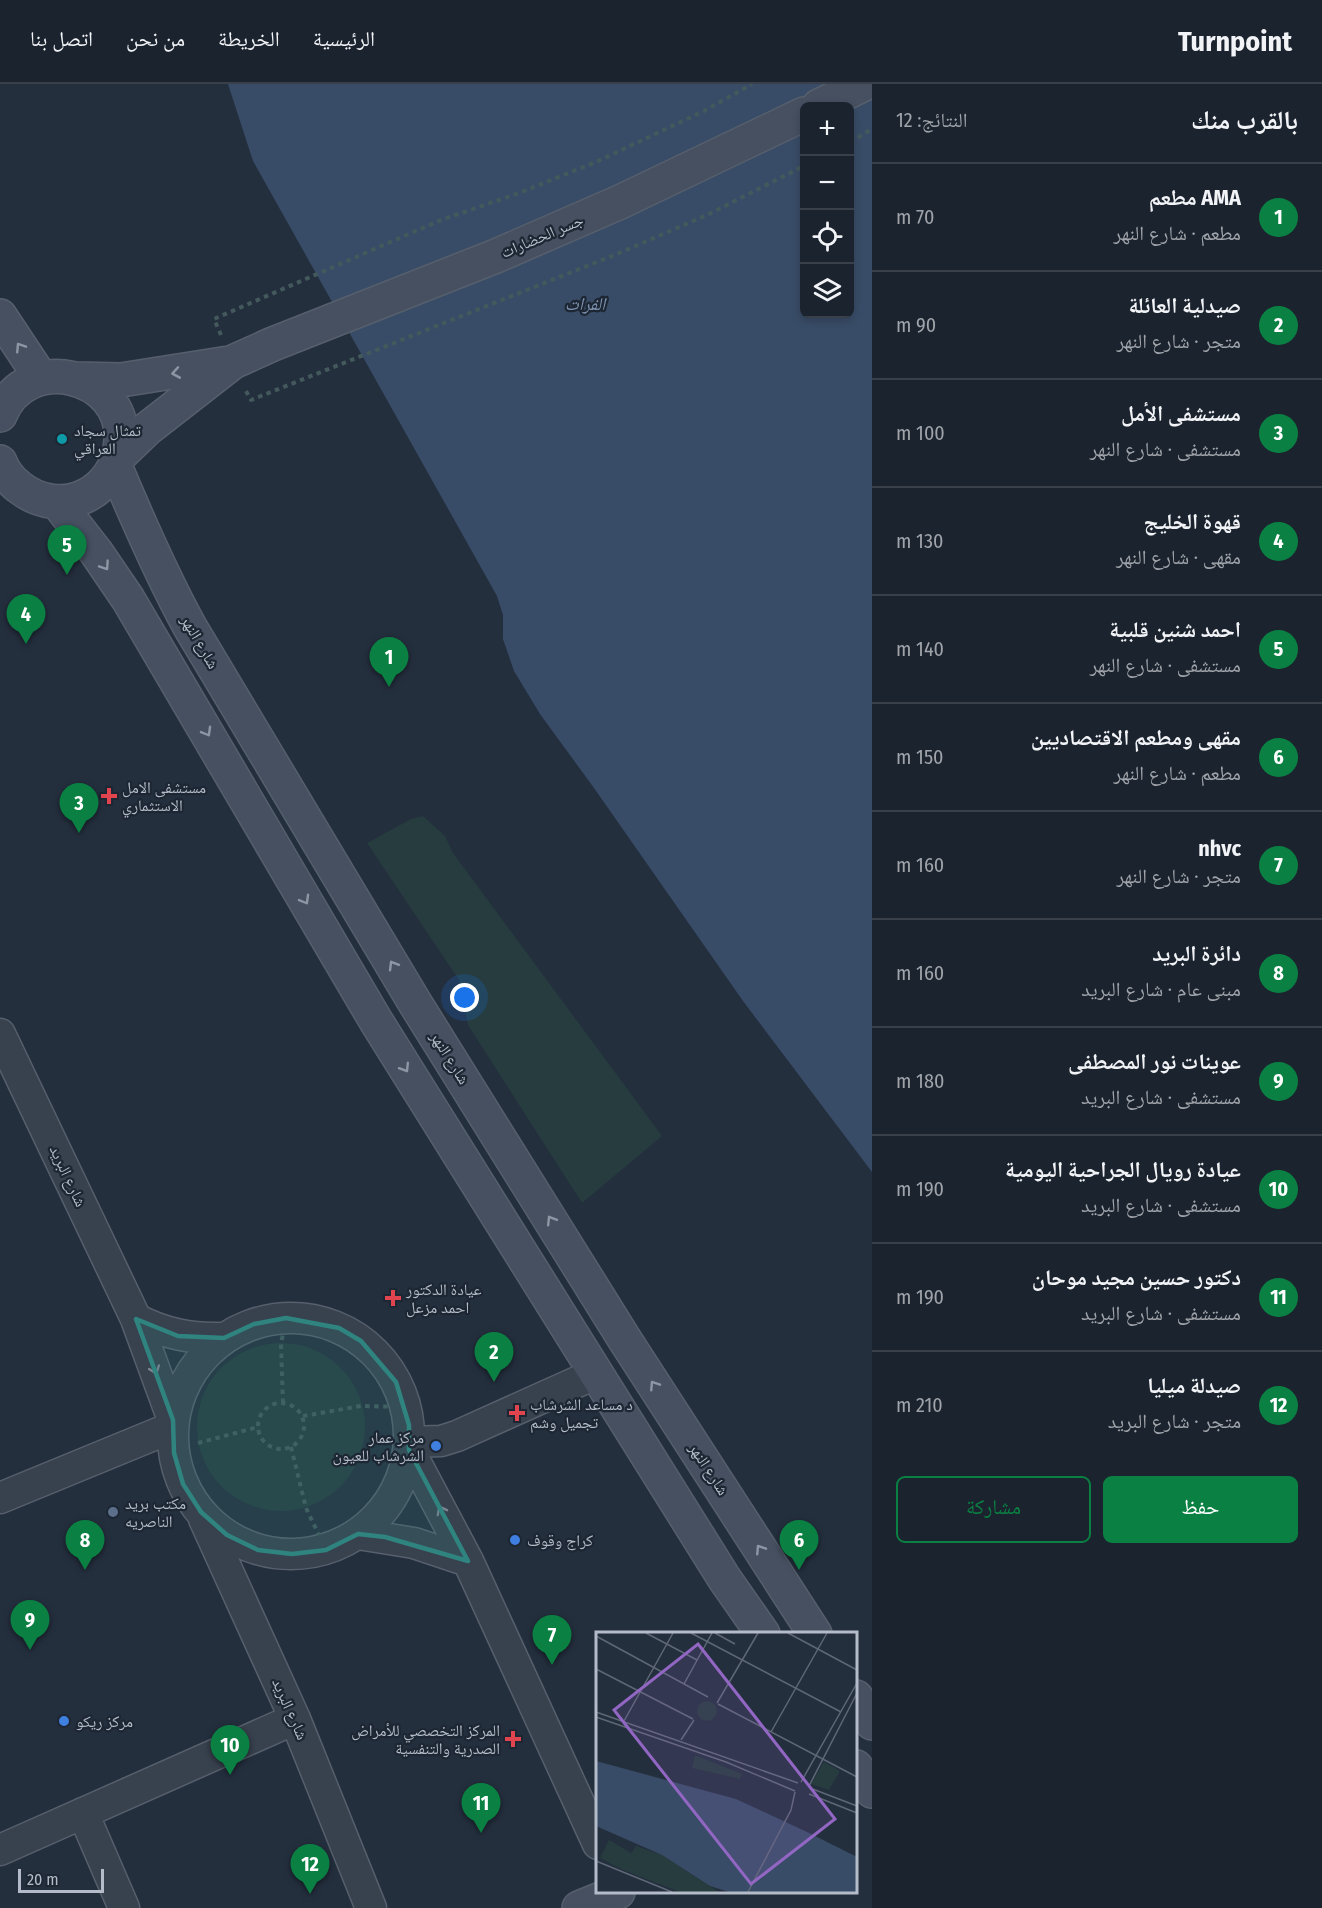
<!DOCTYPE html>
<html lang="ar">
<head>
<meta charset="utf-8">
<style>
  body { margin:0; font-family:"Fira Sans Condensed","Noto Naskh Arabic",sans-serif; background:#282f3a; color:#f1f3f6; direction:rtl }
  .controls { position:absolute; right:18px; top:18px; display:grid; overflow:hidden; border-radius:9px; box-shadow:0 3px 9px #0003 }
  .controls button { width:54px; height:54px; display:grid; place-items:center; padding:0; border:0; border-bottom:2px solid #39404a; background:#1b232e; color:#f1f3f6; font:30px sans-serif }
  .scale { position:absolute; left:18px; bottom:15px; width:86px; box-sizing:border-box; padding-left:6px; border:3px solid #b4bcc9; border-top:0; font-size:16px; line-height:21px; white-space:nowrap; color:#b4bcc9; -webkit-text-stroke:4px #1d2633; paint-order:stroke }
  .you { position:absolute; left:465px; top:914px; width:21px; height:21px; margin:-15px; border:4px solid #fff; border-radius:50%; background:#1a73e8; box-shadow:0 0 0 9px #1a73e833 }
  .badge { display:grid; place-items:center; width:39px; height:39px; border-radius:50%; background:#0b8043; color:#fff; font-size:20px; font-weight:700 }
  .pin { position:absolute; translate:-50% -50px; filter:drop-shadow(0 2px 3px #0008) }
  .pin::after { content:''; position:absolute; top:32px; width:21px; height:18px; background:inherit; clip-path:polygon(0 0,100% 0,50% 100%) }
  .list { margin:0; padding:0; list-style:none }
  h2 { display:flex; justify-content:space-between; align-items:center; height:78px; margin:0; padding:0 24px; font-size:26px }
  h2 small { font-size:20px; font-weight:400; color:#a0a4aa }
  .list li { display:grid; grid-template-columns:39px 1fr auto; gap:18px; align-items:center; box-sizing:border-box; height:108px; padding:0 24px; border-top:2px solid #39404a }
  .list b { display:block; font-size:22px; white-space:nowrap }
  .list p { margin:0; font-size:20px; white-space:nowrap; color:#a0a4aa }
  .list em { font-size:20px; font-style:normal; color:#a0a4aa }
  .actions { display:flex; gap:12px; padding:18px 24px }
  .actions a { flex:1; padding:14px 0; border:2px solid #0b8043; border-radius:9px; text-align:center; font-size:21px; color:#0b8043 }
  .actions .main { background:#0b8043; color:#fff }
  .icon { flex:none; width:33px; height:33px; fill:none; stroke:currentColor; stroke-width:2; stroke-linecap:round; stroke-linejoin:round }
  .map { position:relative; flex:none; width:872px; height:1824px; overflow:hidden; direction:ltr }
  header { display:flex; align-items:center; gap:36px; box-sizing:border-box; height:84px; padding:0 30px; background:#1b232e; border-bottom:2px solid #39404a }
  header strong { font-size:28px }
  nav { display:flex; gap:33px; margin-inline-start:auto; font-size:21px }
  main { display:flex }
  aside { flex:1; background:#1b232e }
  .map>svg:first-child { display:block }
  .green { fill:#263c3f }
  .water { fill:#394c67; fill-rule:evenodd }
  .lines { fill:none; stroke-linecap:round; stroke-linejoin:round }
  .street-casing { stroke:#565f6c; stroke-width:33 }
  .secondary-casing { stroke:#565f6c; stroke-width:36 }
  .path { stroke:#44595c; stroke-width:4; stroke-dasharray:4.5 4.5; stroke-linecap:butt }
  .street { stroke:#38414e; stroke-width:30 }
  .secondary { stroke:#465061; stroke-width:33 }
  .oneway { stroke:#8e96a5 }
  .oneway2 { stroke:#7c8592 }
  .marked { fill:#308480; fill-opacity:0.2; stroke:#308480; stroke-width:4.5; stroke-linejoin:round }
  .culture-dot { fill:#0f9aa8; stroke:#1d2633; stroke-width:2 }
  .health-dot { fill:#e0444e; stroke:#1d2633; stroke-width:2 }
  .shop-dot { fill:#3f7fe0; stroke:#1d2633; stroke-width:2 }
  .service-dot { fill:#5c6f8a; stroke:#1d2633; stroke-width:2 }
  .labels { text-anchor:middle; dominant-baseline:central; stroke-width:4.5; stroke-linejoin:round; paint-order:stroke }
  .street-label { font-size:16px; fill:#b4bcc9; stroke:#1d2633 }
  .poi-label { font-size:16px; fill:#b4bcc9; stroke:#1d2633; text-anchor:start }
  .water-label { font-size:18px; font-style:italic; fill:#7c92b1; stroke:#1d2633 }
  .inset-road { fill:none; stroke:#5e6776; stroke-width:1.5 }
  .view { fill:#9266c3; fill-opacity:0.15; stroke:#9266c3; stroke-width:3 }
  .inset-edge { fill:none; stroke:#b4bcc9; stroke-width:3 }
</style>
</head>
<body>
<header>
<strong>Turnpoint</strong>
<nav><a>الرئيسية</a><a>الخريطة</a><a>من نحن</a><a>اتصل بنا</a></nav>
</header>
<main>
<aside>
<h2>بالقرب منك<small>النتائج: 12</small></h2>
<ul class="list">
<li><span class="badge">1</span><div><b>AMA مطعم</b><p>مطعم · شارع النهر</p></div><em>70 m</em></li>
<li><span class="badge">2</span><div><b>صيدلية العائلة</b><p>متجر · شارع النهر</p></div><em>90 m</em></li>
<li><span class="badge">3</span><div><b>مستشفى الأمل</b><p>مستشفى · شارع النهر</p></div><em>100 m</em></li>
<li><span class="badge">4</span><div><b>قهوة الخليج</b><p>مقهى · شارع النهر</p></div><em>130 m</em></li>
<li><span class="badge">5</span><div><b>احمد شنين قلبية</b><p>مستشفى · شارع النهر</p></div><em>140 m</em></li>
<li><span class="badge">6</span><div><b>مقهى ومطعم الاقتصاديين</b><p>مطعم · شارع النهر</p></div><em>150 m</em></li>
<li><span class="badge">7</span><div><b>nhvc</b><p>متجر · شارع النهر</p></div><em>160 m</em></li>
<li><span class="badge">8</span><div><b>دائرة البريد</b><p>مبنى عام · شارع البريد</p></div><em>160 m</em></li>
<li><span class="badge">9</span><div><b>عوينات نور المصطفى</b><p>مستشفى · شارع البريد</p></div><em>180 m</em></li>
<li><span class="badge">10</span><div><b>عيادة رويال الجراحية اليومية</b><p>مستشفى · شارع البريد</p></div><em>190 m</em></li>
<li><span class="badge">11</span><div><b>دكتور حسين مجيد موحان</b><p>مستشفى · شارع البريد</p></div><em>190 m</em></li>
<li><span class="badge">12</span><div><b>صيدلة ميليا</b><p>متجر · شارع البريد</p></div><em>210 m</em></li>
</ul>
<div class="actions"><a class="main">حفظ</a><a>مشاركة</a></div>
</aside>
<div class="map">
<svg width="872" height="1824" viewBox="0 0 872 1824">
  <rect width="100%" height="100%" fill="#242f3e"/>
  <path class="green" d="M423,732L445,752L453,769L662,1052L582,1119L468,941L459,896L367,759L411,735Z
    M197 1343a84 84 0 1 1 168 0a84 84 0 1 1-168 0Z"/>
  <path class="water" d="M228,0H872V1088L743,917L594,704L540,630L514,587L503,555V531L497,512L253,77ZM804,22H850V230H804Z"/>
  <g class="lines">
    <g class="street-casing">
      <path id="street" d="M0,950L136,1235L173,1336
        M173 1352a118 118 0 1 1 236 0a118 118 0 1 1-236 0Z
        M136,1235C165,1250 191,1255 224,1254
        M409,1358L441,1357L457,1352L597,1289
        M409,1366L468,1477L598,1760
        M0,1414L173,1343
        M204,1435L295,1635L371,1824
        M358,1450L414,1459L468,1477
        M83,1729L124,1824
        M0,1766L295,1635"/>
    </g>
    <g class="secondary-casing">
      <path id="secondary" d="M819,22L864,0
        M0,232L41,294
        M76,295L121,296L229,279
        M0,331C26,266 125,290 121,356C118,409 62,437 19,403C11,397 3,387 0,378
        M119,372L147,345L233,278L273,260L496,172L620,118L804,30
        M115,382C138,437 161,490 190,543L415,919L625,1256L815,1550
        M57,418L96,468L128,515L376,937L724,1494L763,1550
        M856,1613L872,1639
        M856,1683L872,1707
        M579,1824L618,1808"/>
    </g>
    <path class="path" d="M850,58L872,45
      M221,251L214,235L441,136L519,109L596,78L704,27L752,0
      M246,307L251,316L617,170L707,131L804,82
      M258 1342a23 23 0 1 1 46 0a23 23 0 1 1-46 0Z
      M283,1319L281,1260L286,1234
      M303,1332L361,1322L406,1323
      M198,1359L258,1343
      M291,1363L306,1424L326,1466"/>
    <use href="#street" class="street"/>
    <use href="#secondary" class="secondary"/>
  </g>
  <defs><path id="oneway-chevron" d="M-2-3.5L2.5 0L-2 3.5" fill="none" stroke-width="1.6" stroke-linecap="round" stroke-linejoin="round" transform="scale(1.5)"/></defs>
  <g class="oneway">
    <use href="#oneway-chevron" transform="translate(20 263) rotate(-123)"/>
    <use href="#oneway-chevron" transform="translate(176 289) rotate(170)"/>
    <use href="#oneway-chevron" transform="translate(105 482) rotate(56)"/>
    <use href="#oneway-chevron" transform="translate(207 648) rotate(60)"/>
    <use href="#oneway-chevron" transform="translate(305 816) rotate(60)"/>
    <use href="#oneway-chevron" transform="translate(393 881) rotate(-121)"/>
    <use href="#oneway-chevron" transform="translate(405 984) rotate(58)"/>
    <use href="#oneway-chevron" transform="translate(551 1136) rotate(-122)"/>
    <use href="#oneway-chevron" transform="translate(654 1301) rotate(-123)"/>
    <use href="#oneway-chevron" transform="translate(760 1465) rotate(-123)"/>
  </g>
  <g class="oneway2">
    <use href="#oneway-chevron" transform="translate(155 1286) rotate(70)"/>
    <use href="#oneway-chevron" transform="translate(441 1426) rotate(-118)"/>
  </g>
  <path class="marked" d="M286,1234L339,1244L361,1257L396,1298L409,1341V1366L468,1477L385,1453L358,1450L326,1466L292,1470L258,1466L227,1451L201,1428L183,1400L174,1369L173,1336L136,1235L178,1252L224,1254L254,1240Z"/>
  <circle class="culture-dot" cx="62" cy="355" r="6"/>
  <g class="health-dot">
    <path d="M106 703h6v6h6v6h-6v6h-6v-6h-6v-6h6z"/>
    <path d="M390 1205h6v6h6v6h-6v6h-6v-6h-6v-6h6z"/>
    <path d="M514 1320h6v6h6v6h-6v6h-6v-6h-6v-6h6z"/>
    <path d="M510 1646h6v6h6v6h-6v6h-6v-6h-6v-6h6z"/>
  </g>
  <g class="shop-dot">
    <circle cx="436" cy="1362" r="6"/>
    <circle cx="515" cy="1456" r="6"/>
    <circle cx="64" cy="1637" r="6"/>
  </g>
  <circle class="service-dot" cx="113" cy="1428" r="6"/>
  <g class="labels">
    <g class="street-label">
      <text transform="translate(542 152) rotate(-23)">جسر الحضارات</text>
      <text transform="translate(200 558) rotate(60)">شارع النهر</text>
      <text transform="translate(450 974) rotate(58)">شارع النهر</text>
      <text transform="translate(68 1092) rotate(65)">شارع البريد</text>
      <text transform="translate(709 1385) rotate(57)">شارع النهر</text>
      <text transform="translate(290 1625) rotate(66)">شارع البريد</text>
    </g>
    <g class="poi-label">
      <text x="74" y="346">تمثال سجاد<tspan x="74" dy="18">العراقي</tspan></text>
      <text x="122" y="703">مستشفى الامل<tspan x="122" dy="18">الاستثماري</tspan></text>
      <text x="406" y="1205">عيادة الدكتور<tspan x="406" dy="18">احمد مزعل</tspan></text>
      <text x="530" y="1320">د مساعد الشرشاب<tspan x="530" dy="18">تجميل وشم</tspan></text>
      <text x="424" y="1353" text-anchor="end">مركز عمار<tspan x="424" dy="18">الشرشاب للعيون</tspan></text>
      <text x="125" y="1419">مكتب بريد<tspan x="125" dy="18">الناصريه</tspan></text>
      <text x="527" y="1456">كراج وقوف</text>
      <text x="76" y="1637">مركز ريكو</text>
      <text x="500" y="1646" text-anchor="end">المركز التخصصي للأمراض<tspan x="500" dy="18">الصدرية والتنفسية</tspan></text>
    </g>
    <g class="water-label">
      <text x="585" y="220">الفرات</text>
    </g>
  </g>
  <g transform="translate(596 1548)">
    <rect width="261" height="261" fill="#242f3e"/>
    <path d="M101 79a10 10 0 1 1 20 0a10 10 0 1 1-20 0ZM99,123L146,142L144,147L96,136ZM228,130L244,139L233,158L215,152ZM13,208L35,221L40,214L66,223L123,260H84L27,238L4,226Z" fill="#263c3f"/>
    <path d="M0,129L140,167L209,199L261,225V260H133L114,254L66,223L0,194Z" fill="#394c67"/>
    <path class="inset-road" d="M50,1L101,28M95,1L245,80M119,1L139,12M192,1L261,38M0,4L112,65M0,37L97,87M88,52L116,1M121,71L162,1M122,72L261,145M0,80L202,151M0,85L130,130L199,159M28,89L77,1M175,100L231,1M85,108L98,88M205,150L261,51M213,154L261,61M214,156L261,174M213,162L261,181M0,229L76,260M152,260L195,178L199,160"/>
    <path class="view" d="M102,12L239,187L155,252L18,78Z"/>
    <rect width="261" height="261" class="inset-edge"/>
  </g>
</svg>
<div class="controls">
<button>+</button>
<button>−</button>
<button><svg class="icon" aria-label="locate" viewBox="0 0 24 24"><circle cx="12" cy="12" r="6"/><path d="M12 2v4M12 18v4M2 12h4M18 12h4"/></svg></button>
<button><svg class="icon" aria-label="layers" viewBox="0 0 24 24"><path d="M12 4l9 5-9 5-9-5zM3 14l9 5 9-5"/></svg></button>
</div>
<div class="scale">20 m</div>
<div class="you"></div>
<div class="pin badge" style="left:389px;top:603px">1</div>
<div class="pin badge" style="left:494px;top:1298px">2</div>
<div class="pin badge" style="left:79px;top:749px">3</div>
<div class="pin badge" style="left:26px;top:560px">4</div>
<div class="pin badge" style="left:67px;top:491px">5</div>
<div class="pin badge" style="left:799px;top:1486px">6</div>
<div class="pin badge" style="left:552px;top:1581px">7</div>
<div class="pin badge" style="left:85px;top:1486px">8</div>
<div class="pin badge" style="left:30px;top:1566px">9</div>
<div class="pin badge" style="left:230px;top:1691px">10</div>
<div class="pin badge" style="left:481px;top:1749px">11</div>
<div class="pin badge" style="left:310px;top:1810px">12</div>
</div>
</main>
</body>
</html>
